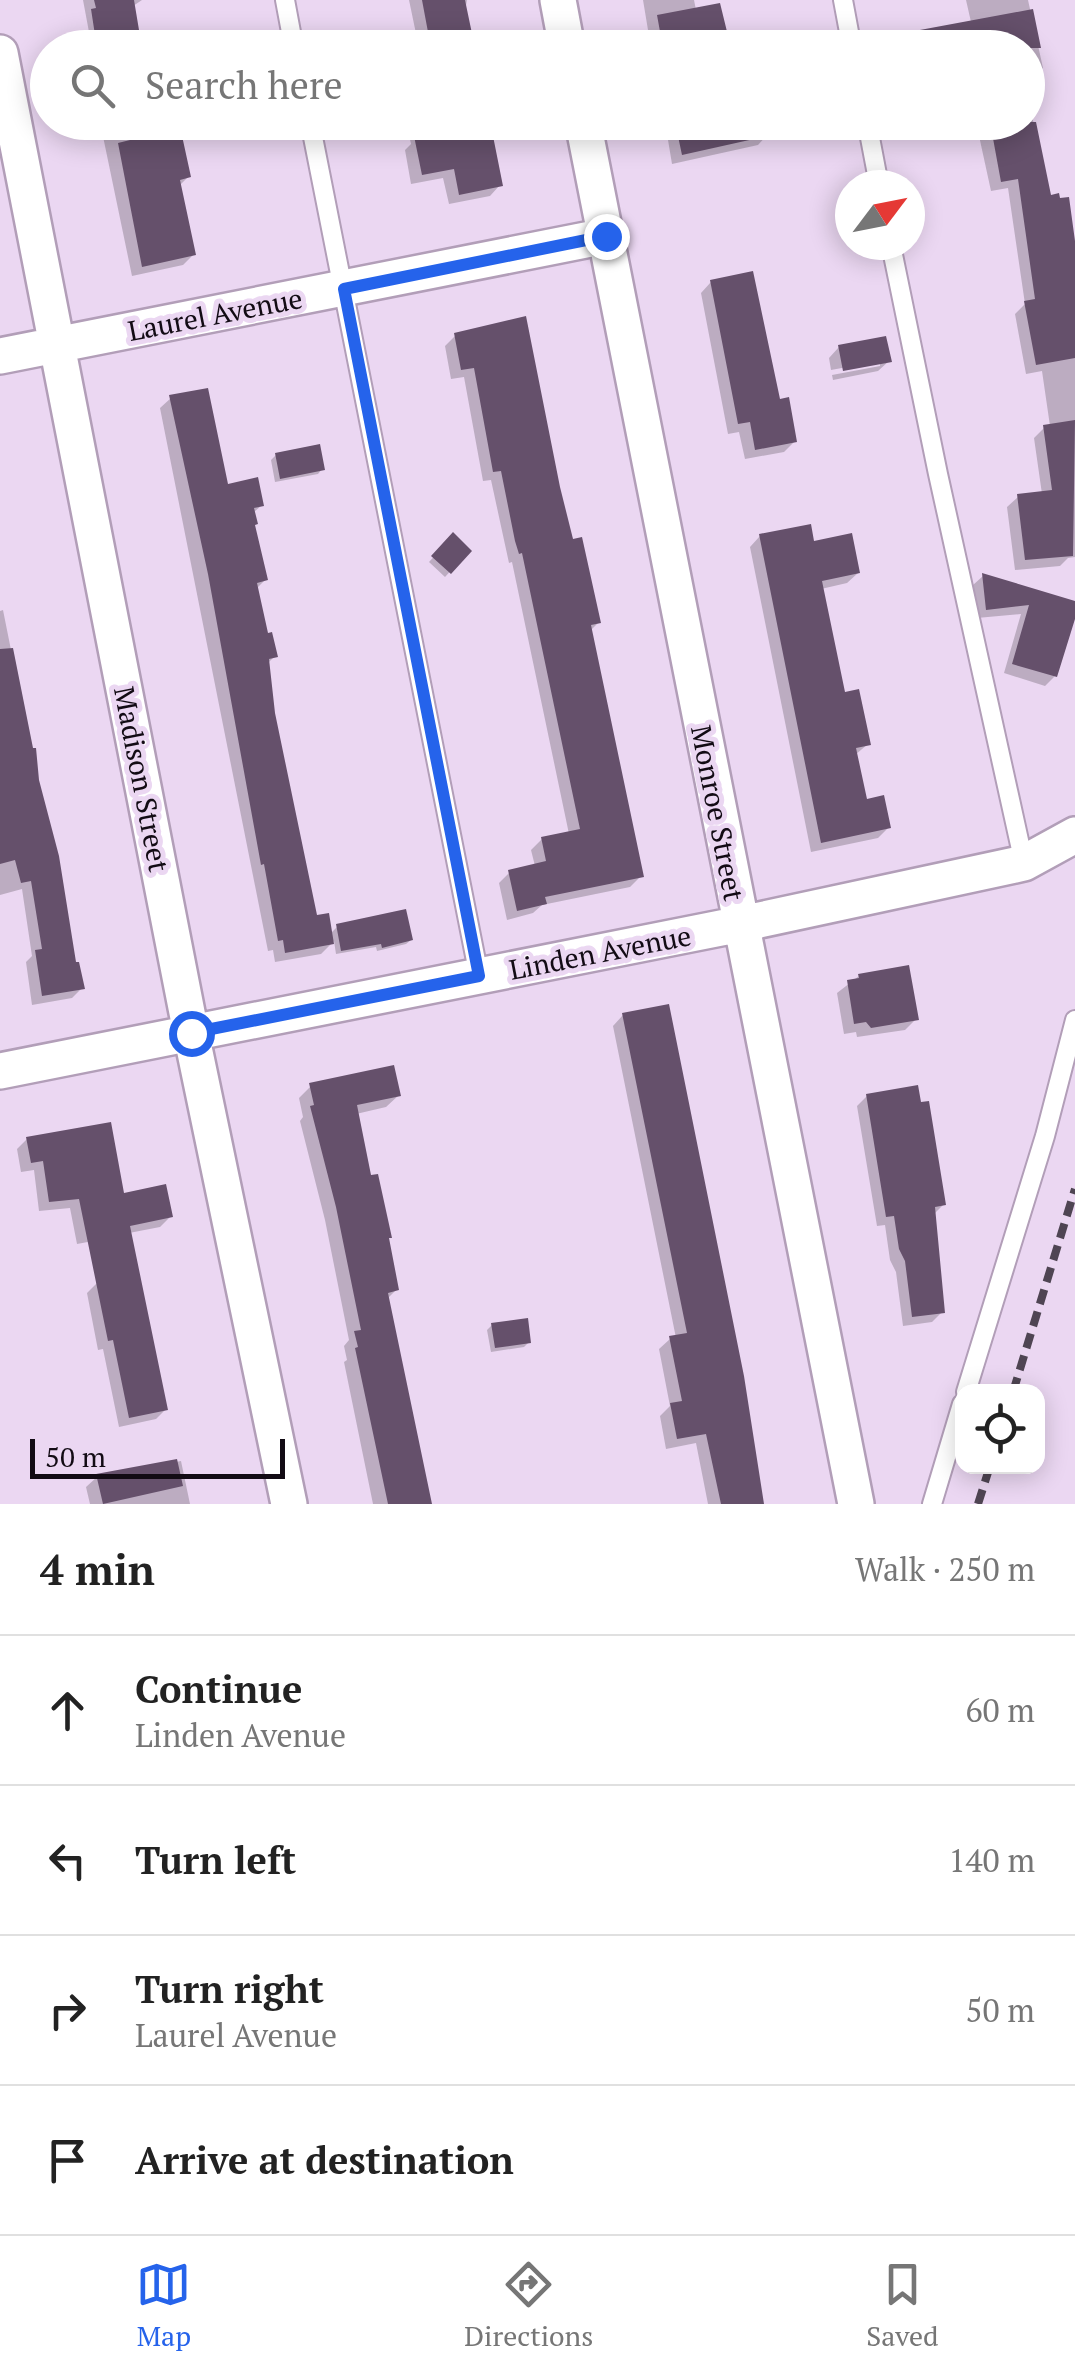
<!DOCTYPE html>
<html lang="en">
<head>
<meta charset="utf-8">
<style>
  body { margin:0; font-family:"PT Serif",serif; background:#f2f2f2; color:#222 }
  .controls { position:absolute; right:30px; bottom:30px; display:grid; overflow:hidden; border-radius:20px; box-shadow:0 5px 25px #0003 }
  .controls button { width:90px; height:90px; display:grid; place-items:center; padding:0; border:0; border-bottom:2px solid #e0e0e0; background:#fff; color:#222; font:50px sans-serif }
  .compass { position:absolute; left:835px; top:170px; width:90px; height:90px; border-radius:50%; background:#fff; box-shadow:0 5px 25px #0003; rotate:58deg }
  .scale { position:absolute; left:30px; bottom:25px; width:255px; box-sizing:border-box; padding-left:10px; border:5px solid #120b14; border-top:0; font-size:28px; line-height:35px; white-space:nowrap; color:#120b14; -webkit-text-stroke:8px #ebd7f2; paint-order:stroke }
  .stop { position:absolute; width:30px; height:30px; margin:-22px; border:8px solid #2563eb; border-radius:50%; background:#fff }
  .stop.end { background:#2563eb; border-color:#fff; box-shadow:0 2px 10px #0008 }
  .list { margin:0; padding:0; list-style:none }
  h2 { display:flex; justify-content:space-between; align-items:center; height:130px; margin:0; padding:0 40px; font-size:42px }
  h2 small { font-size:32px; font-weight:400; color:#767676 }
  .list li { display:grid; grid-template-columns:65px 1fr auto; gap:30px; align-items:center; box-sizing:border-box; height:150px; padding:0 40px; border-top:2px solid #e0e0e0 }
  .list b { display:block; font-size:38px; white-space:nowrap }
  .list p { margin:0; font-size:32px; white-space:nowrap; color:#767676 }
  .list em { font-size:32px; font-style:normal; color:#767676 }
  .icon { flex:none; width:55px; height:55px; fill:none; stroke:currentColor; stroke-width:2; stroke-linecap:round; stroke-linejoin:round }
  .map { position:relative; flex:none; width:1075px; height:1504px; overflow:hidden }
  .search { position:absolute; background:#fff; box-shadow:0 5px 25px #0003; left:30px; right:30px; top:30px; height:110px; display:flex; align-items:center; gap:25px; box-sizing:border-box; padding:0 35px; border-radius:55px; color:#767676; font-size:38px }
  .sheet { height:730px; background:#fff }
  nav { display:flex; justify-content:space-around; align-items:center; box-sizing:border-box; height:140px; border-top:2px solid #e0e0e0; background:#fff; font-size:28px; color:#767676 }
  nav a { display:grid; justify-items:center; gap:5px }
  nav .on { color:#2563eb }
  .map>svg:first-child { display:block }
  .shadow { fill:#0003 }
  .building { fill:#65506b }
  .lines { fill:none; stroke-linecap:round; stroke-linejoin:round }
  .lane-casing { stroke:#b29eb8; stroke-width:22 }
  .street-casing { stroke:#b29eb8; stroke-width:40 }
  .lane { stroke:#fff; stroke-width:18 }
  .street { stroke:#fff; stroke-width:35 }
  .rail { stroke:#4f4553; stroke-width:8; stroke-dasharray:15 8; stroke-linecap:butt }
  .route { stroke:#2563eb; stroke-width:12 }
  .labels { text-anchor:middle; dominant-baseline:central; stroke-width:10; stroke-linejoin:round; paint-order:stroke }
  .street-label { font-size:28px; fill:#120b14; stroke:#ebd7f2 }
</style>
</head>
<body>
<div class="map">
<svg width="1075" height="1504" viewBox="0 0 1075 1504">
  <rect width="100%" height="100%" fill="#ebd7f2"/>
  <path class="shadow" d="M83,0H142L133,6L141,48H92Z
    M409,0H467L465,11L472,48H419Z
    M643,0H694L696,10L729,48H651Z
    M966,0H1028L1043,68L1032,79L1028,80V48L971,22Z
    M1028,96L1049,198L1075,259V557L1068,558L1060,566L1015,570L1007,507L1018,497L1042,494L1034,438L1044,428L1050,426L1042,371L1026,374L1015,314L1025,304L1008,188L991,191L976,122H1028Z
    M100,122H177L188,177L179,186L194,254L183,265L132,276Z
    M406,122H488L500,185L490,196L449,204L443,178L411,184L405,150L411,144Z
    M665,122H766L768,134L758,145L672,164Z
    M711,282L779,401L795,441L784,452L745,459L739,432L728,434L701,293Z
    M456,335L557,487L598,623L590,631L641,876L630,887L542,905L533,913L507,920L499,883L510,872L535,866L531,850L542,839L569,834L512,562L509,563L491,480L483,481L464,377L451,379L445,346Z
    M839,347L889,361L878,371L833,380L832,375L880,366V361L831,370L829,358Z
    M171,398L226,487L262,505L253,513L252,526L265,580L256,589L266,636L275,656L267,664L273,714L315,918L330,934L337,927L411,940L406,944L377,951L376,947L336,954L334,941L321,954L275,962L273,950L268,951L160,408Z
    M276,455L322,469L318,474L275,482L271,460Z
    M453,536L469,551L445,577L429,562Z
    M760,536L812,544L858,573L847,583L821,589L843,695L868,744L855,755L865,802L889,827L878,838L811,852L750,547Z
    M983,576L1075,604L1055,676L1045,686L1004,673L1021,614L977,618L973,585Z
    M3,610L74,965L82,988L72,998L32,1005L26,962L32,956L22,889L0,895V611Z
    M859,976L916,1019L905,1030L857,1037L856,1032L844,1034L837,993Z
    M623,1015L761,1504H708L696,1443L666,1449L660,1416L670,1406L659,1349L670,1339L676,1338L613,1026Z
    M311,1086L399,1095L386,1107L356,1114L397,1289L386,1300L428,1504H373L344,1362L347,1360L344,1346L349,1340L325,1220L300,1121L303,1117L299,1098Z
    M867,1096L943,1205L933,1215L942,1312L932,1322L903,1326L896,1272L890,1260L885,1225L877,1226L857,1106Z
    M27,1139L122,1196L171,1216L160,1227L129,1233L166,1409L156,1419L119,1427L103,1349L98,1350L87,1293L97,1283L93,1241L77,1244L70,1208L39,1211L34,1170L21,1172L17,1149Z
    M492,1325L529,1342L524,1347L491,1352L487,1330Z
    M181,1461L190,1504H90L86,1487L97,1477Z"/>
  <path class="building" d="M94,0H134L142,48H97L91,9L96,8Z
    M422,0H465L475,48H431Z
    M720,3L731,48H663L657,15Z
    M1033,9L1041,48H894L893,35Z
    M163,122H179L191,177L180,180L196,255L142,267L118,143L130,140L128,130Z
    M675,122H775L777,134L682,155Z
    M990,122H1036L1051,195L1059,193L1060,198L1069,197L1075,241V358L1036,365L1024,301L1035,299L1018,179L1001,182Z
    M491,126L503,186L459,195L454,169L422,175L414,136L450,130L451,134Z
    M753,271L780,399L789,397L797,442L755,450L750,422L738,424L710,280Z
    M526,316L560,487L573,539L582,537L601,623L591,625L644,877L545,897L547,904L517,911L508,870L546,861L541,837L580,829L522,553L519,554L515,541L501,471L493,472L474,368L461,370L454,333Z
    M886,336L892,362L843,371L838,345Z
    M208,388L228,484L258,477L264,506L254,508L258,524L255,525L268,580L257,583L268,633L272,632L278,657L269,659L275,713L317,915L329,913L334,944L285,953L283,940L278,941L264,864L261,865L208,574L169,395Z
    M1075,420L1073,556L1025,560L1017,494L1052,490L1043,425Z
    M320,444L325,470L280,479L275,453Z
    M811,524L814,541L852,533L860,573L822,581L845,692L859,689L871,745L856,748L867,799L884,795L891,828L821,843L759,534Z
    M453,532L472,551L451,574L431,556Z
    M982,573L1075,601V619L1057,677L1012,664L1029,605L986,610Z
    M13,648L33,748H36L39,780L59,856L76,962H79L85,989L42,996L35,950L42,949L31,881L21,883L15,860L0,864V649Z
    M406,909L413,940L382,948L381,944L341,951L336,924Z
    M909,965L919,1020L871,1028L866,1022L854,1024L847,980L859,978L858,974Z
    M669,1004L744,1376L764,1504H721L706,1434L677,1439L670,1403L682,1401L669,1336L687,1333L622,1013Z
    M394,1065L401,1096L357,1105L371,1175L378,1174L392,1238H389L399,1290L388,1293L432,1504H388L355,1348L358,1347L354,1331L361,1330L336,1207L310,1106L314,1105L309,1083Z
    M918,1085L921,1102L929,1101L946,1205L935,1207L945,1313L912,1317L905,1261L899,1249L894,1216L886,1217L866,1094Z
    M111,1122L124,1193L166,1184L173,1217L130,1226L168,1410L129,1418L113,1340L108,1341L79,1199L49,1202L43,1161L31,1163L26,1137Z
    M528,1318L531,1343L495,1348L491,1323Z
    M177,1459L183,1486L103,1504L96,1474Z"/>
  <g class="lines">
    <g class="lane-casing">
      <path id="lane" d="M285,0L294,48
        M843,0L852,48
        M310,122L479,976
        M867,122L879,185
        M891,245L938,474L1024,863
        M966,1392L1045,1136L1075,1020
        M932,1504L962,1404"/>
    </g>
    <g class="street-casing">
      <path id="street" d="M558,0L567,48
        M0,53L191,1033L289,1504
        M583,122L856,1504
        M0,356L606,236
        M0,1071L741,924L1024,863L1075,835"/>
    </g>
    <use href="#lane" class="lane"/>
    <use href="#street" class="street"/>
    <path class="rail" d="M1013,1392L1075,1189
      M978,1504L990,1466"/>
  </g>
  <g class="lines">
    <path class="route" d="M191,1033L479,976L344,289L606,236"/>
  </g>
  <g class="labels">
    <g class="street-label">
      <text transform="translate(215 314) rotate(-11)">Laurel Avenue</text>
      <text transform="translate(142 779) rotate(79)">Madison Street</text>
      <text transform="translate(718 813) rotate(79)">Monroe Street</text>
      <text transform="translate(600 952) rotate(-11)">Linden Avenue</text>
    </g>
  </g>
</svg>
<div class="controls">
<button><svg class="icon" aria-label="locate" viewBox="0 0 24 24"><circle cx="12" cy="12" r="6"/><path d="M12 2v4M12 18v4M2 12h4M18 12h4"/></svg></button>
</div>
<svg class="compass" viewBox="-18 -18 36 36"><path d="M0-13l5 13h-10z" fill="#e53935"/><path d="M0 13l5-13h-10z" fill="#767676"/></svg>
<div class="scale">50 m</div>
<div class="stop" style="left:191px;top:1033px"></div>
<div class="stop end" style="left:606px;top:236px"></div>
<div class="search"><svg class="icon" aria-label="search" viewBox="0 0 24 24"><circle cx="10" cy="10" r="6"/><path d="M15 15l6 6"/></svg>Search here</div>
</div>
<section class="sheet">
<h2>4 min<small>Walk · 250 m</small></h2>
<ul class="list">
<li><svg class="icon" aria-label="ahead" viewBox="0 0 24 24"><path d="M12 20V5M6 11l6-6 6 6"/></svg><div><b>Continue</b><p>Linden Avenue</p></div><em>60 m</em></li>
<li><svg class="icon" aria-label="left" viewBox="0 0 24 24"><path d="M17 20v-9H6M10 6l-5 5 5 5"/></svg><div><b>Turn left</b></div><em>140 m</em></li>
<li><svg class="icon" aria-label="right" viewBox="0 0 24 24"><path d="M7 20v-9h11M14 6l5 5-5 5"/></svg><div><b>Turn right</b><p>Laurel Avenue</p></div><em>50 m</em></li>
<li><svg class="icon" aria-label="arrive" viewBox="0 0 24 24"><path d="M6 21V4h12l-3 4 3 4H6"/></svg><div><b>Arrive at destination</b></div></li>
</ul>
</section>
<nav>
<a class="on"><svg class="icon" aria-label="map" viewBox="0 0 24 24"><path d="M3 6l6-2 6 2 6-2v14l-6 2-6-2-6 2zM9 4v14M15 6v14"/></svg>Map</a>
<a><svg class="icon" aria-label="directions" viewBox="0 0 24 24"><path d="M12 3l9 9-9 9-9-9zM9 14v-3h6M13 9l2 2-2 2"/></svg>Directions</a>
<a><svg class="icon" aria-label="saved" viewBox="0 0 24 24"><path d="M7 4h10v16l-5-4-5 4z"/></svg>Saved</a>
</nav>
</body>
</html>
